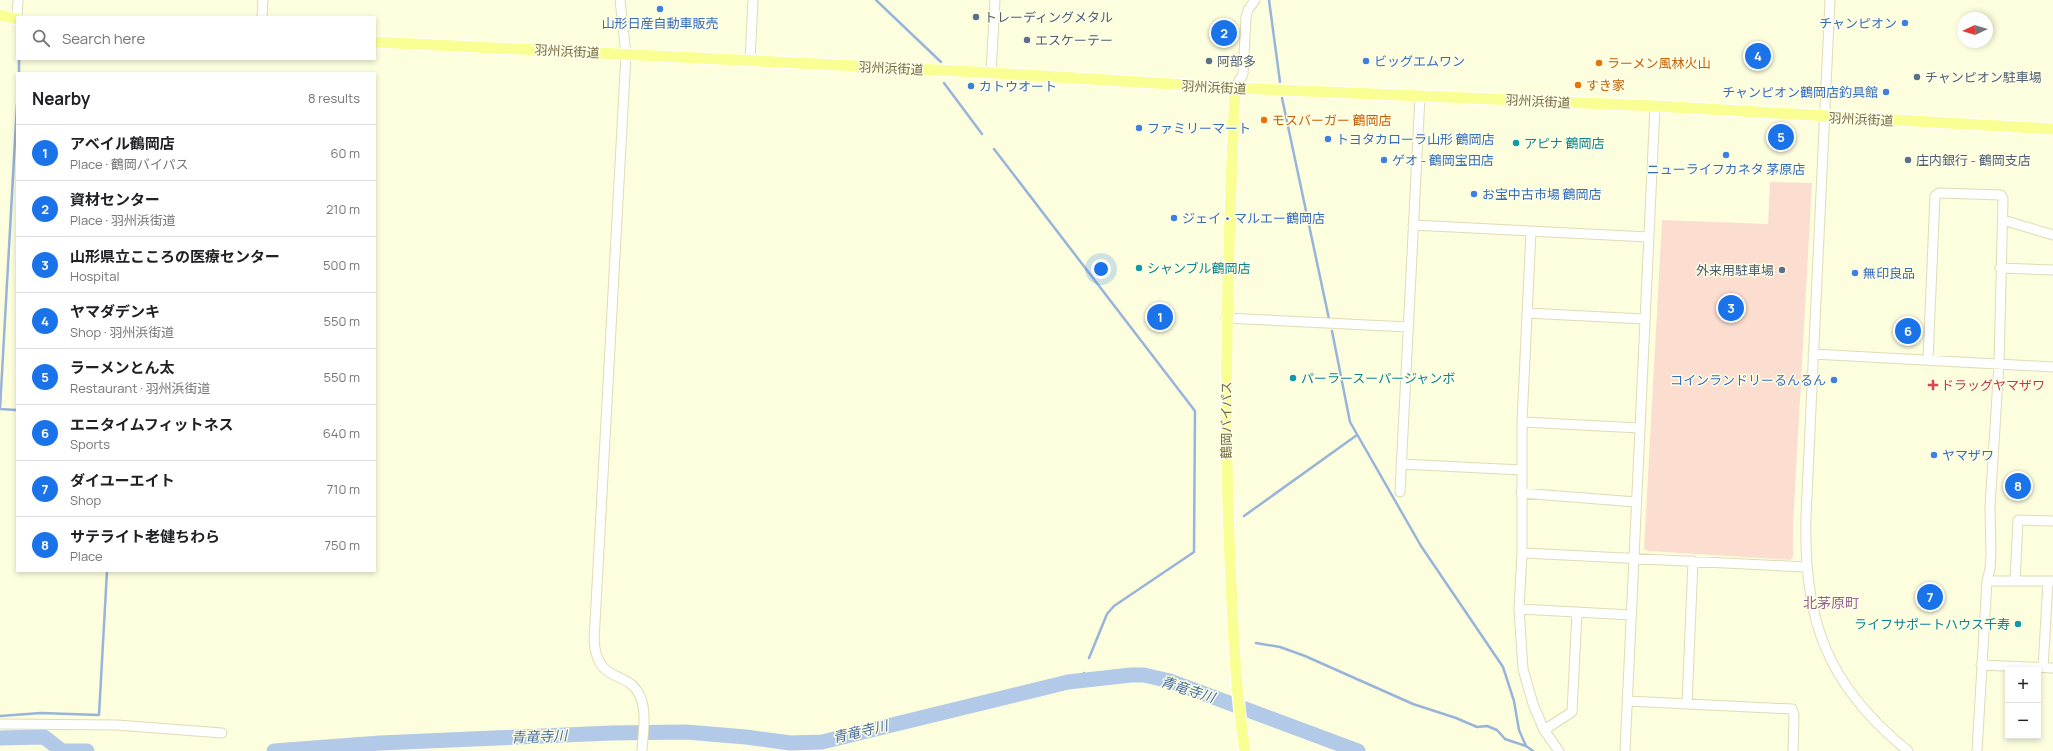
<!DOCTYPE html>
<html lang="en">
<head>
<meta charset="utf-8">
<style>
  body { margin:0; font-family:Manrope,"Noto Sans JP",sans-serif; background:#f6f6f6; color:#202124 }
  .controls { position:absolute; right:12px; bottom:12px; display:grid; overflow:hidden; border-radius:0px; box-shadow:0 2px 6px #0003 }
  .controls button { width:36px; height:36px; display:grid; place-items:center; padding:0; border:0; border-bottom:1px solid #e0e0e0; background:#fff; color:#202124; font:20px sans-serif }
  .compass { position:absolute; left:1957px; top:12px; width:36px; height:36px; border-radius:50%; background:#fff; box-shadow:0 2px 6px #0003; rotate:266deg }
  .you { position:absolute; left:1101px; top:269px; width:14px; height:14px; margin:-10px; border:3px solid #fff; border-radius:50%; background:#1a73e8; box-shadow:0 0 0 6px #1a73e833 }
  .badge { display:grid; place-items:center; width:26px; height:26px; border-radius:50%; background:#1a73e8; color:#fff; font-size:13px; font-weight:700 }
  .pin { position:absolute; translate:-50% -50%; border:2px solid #fff; box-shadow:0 1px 4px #0006 }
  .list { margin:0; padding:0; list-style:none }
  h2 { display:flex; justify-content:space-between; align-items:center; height:52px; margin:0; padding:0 16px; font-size:17px }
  h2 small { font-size:13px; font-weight:400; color:#757577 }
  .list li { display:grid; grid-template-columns:26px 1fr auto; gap:12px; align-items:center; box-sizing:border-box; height:56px; padding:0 16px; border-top:1px solid #e0e0e0 }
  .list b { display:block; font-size:15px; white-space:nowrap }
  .list p { margin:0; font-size:13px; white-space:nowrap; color:#757577 }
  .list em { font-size:13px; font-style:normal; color:#757577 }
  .icon { flex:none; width:22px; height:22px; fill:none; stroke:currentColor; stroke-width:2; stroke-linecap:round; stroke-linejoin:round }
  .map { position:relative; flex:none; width:2053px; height:751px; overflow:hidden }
  .search { position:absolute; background:#fff; box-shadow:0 2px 6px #0003; left:16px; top:16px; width:360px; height:44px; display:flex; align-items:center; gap:10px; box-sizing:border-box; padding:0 14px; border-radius:0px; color:#757577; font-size:15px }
  .panel { position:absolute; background:#fff; box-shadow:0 2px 6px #0003; left:16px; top:72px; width:360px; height:500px; border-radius:0px }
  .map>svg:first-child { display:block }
  .medical { fill:#fcded1 }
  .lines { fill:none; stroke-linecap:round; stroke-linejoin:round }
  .stream { stroke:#98b4da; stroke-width:2.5 }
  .river { stroke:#b2c9e8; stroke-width:15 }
  .minor-casing { stroke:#dfdbb7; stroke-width:11 }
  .major-casing { stroke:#fff; stroke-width:13 }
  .minor { stroke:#fff; stroke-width:9 }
  .major { stroke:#faff94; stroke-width:11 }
  .shop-dot { fill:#3f7fe0; stroke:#feffe6; stroke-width:1.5 }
  .service-dot { fill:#5c6f8a; stroke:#feffe6; stroke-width:1.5 }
  .food-dot { fill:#e8710a; stroke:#feffe6; stroke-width:1.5 }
  .culture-dot { fill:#0f9aa8; stroke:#feffe6; stroke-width:1.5 }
  .health-dot { fill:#e0444e; stroke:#feffe6; stroke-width:1.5 }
  .labels { text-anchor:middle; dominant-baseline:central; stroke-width:3; stroke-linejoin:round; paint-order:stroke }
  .service-label { font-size:13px; fill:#4e5e75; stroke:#feffe6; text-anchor:start }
  .shop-label { font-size:13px; fill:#366cbe; stroke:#feffe6; text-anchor:start }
  .street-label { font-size:13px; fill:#746a45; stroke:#feffe6 }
  .food-label { font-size:13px; fill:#c56008; stroke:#feffe6; text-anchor:start }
  .culture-label { font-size:13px; fill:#0d838f; stroke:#feffe6; text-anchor:start }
  .health-label { font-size:13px; fill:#be3a42; stroke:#feffe6; text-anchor:start }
  .neighbourhood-label { font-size:14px; fill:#996094; stroke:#feffe6 }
  .water-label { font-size:14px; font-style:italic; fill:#456b9f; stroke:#feffe6 }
</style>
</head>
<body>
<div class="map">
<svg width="2053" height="751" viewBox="0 0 2053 751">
  <rect width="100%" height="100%" fill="#fdfede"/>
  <path class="medical" d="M1770,182L1812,183L1793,525V557L1790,560L1648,551L1644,549L1662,220L1768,224Z"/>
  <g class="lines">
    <path class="stream" d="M876,0L941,62
      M1269,0L1280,82
      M19,73V59
      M944,83L982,134
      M1282,98L1329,319
      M17,104L0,409L17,410
      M994,149L1195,411L1194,552L1114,606L1107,614L1089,658
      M1332,331L1350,422L1421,546L1503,667L1514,701L1519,730L1526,746
      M1244,516L1357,435
      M1256,643L1280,647L1305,656L1413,704L1456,718L1477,727L1487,726L1497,730L1505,739L1526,746L1533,751
      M1081,680L1084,673
      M0,716L41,713L99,715L107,571"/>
    <path class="river" d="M0,738L44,737L62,751
      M65,751H87
      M274,751L380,743L611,733L686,732L746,737L790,743L822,742L1068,682L1131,675H1144L1170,681L1358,751"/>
    <g class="minor-casing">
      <path id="minor" d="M620,0L626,54L594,641C598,686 627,668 640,696C647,712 643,734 642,751
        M1830,0L1806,516C1803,618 1826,685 1908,751
        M17,17L18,0
        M262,17L263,0
        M750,61L753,0
        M991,73L995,0
        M1235,88L1243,74L1246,17L1248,10L1255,0
        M2003,220L2053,235
        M1413,225L1648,237
        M1531,231L1522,422V553L1519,609L1523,669L1533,704L1544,730L1559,751
        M2000,268L2053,270
        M1527,313L1644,319
        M1226,318L1408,327
        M1813,354L2053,367
        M1928,360L1935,196L1939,193L2001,195L2003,199L1999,364L1990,506L1991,555L1990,569L1987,581L1977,751
        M1522,422L1639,428
        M1401,464L1521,470
        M1400,492L1420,96
        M1521,493L1636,502
        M1522,553L1806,567
        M1987,581H2053
        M2015,581L2018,520L2053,521
        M1519,609L1631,615
        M1981,665L2053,668
        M2043,668L2048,581
        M1627,701L1792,709L1794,715L1793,751
        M1687,704L1693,561
        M0,724L117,725L222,733
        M1544,730L1572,712L1577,612
        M1625,751L1655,106"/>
    </g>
    <g class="major-casing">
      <path id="major" d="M0,15L17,19
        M375,42L978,72L1235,88L1655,106L2053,129
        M1235,88C1228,246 1223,403 1230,561C1233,625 1235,688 1245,751"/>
    </g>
    <use href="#minor" class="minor"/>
    <use href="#major" class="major"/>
  </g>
  <g class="shop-dot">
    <circle cx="660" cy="9" r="4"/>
    <circle cx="1905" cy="23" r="4"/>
    <circle cx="1366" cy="61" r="4"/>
    <circle cx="971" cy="86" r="4"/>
    <circle cx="1886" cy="92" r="4"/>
    <circle cx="1139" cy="128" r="4"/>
    <circle cx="1328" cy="139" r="4"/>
    <circle cx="1726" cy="155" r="4"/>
    <circle cx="1384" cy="160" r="4"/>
    <circle cx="1474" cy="194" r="4"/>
    <circle cx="1174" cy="218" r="4"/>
    <circle cx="1855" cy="273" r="4"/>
    <circle cx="1834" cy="380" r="4"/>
    <circle cx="1934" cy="455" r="4"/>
  </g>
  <g class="service-dot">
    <circle cx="976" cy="17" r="4"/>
    <circle cx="1027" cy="40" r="4"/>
    <circle cx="1209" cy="61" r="4"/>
    <circle cx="1917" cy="77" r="4"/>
    <circle cx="1908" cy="160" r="4"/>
    <circle cx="1782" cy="270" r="4"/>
  </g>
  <g class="food-dot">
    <circle cx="1599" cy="63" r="4"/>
    <circle cx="1578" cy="85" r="4"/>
    <circle cx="1264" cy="120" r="4"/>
  </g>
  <g class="culture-dot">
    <circle cx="1516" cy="143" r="4"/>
    <circle cx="1139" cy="268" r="4"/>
    <circle cx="1293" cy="378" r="4"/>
    <circle cx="2018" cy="624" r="4"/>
  </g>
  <path class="health-dot" d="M1931 379h4v4h4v4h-4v4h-4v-4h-4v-4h4z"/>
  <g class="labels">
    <g class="service-label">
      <text x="984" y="17">トレーディングメタル</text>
      <text x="1035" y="40">エスケーテー</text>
      <text x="1217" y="61">阿部多</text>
      <text x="1925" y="77">チャンピオン駐車場</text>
      <text x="1916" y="160">庄内銀行 - 鶴岡支店</text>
      <text x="1774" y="270" text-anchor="end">外来用駐車場</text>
    </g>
    <g class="shop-label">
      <text x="660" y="23" text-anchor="middle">山形日産自動車販売</text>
      <text x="1897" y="23" text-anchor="end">チャンピオン</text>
      <text x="1374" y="61">ビッグエムワン</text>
      <text x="979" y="86">カトウオート</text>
      <text x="1878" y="92" text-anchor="end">チャンピオン鶴岡店釣具館</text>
      <text x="1147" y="128">ファミリーマート</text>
      <text x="1336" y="139">トヨタカローラ山形 鶴岡店</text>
      <text x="1392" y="160">ゲオ - 鶴岡宝田店</text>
      <text x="1726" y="169" text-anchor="middle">ニューライフカネタ 茅原店</text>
      <text x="1482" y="194">お宝中古市場 鶴岡店</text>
      <text x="1182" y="218">ジェイ・マルエー鶴岡店</text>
      <text x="1863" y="273">無印良品</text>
      <text x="1826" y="380" text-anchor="end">コインランドリーるんるん</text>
      <text x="1942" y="455">ヤマザワ</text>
    </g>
    <g class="street-label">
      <text transform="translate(567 51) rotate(3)">羽州浜街道</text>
      <text transform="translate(891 68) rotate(3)">羽州浜街道</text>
      <text transform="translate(1214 87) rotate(3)">羽州浜街道</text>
      <text transform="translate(1538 101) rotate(3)">羽州浜街道</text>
      <text transform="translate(1861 119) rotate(3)">羽州浜街道</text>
      <text transform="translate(1226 420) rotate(-90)">鶴岡バイパス</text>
    </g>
    <g class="food-label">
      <text x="1607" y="63">ラーメン風林火山</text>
      <text x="1586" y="85">すき家</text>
      <text x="1272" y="120">モスバーガー 鶴岡店</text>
    </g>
    <g class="culture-label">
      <text x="1524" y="143">アピナ 鶴岡店</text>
      <text x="1147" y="268">シャンブル鶴岡店</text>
      <text x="1301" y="378">パーラースーパージャンボ</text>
      <text x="2010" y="624" text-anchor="end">ライフサポートハウス千寿</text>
    </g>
    <g class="health-label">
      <text x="1941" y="385">ドラッグヤマザワ</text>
    </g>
    <g class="neighbourhood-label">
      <text x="1831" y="602">北茅原町</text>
    </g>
    <g class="water-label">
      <text transform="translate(1188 689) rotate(18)">青竜寺川</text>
      <text transform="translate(860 731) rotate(-13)">青竜寺川</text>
      <text transform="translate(539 736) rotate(-2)">青竜寺川</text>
    </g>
  </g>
</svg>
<div class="controls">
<button>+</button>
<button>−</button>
</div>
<svg class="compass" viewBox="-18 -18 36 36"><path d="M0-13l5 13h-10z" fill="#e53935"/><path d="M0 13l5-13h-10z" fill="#757577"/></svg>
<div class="you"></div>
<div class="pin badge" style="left:1160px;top:317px">1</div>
<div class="pin badge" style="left:1224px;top:33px">2</div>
<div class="pin badge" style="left:1731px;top:308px">3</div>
<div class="pin badge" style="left:1758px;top:56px">4</div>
<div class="pin badge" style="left:1781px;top:137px">5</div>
<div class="pin badge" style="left:1908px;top:331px">6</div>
<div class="pin badge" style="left:1930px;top:597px">7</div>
<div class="pin badge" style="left:2018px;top:486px">8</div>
<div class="search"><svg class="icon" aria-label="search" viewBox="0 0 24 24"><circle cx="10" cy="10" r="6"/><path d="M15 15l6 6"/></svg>Search here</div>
<section class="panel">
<h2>Nearby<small>8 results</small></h2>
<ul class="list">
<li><span class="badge">1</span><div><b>アベイル鶴岡店</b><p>Place · 鶴岡バイパス</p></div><em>60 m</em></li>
<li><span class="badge">2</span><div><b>資材センター</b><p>Place · 羽州浜街道</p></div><em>210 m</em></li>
<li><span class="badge">3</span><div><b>山形県立こころの医療センター</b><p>Hospital</p></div><em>500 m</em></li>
<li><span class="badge">4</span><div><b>ヤマダデンキ</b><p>Shop · 羽州浜街道</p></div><em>550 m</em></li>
<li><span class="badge">5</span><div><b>ラーメンとん太</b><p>Restaurant · 羽州浜街道</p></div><em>550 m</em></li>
<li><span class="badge">6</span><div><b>エニタイムフィットネス</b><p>Sports</p></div><em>640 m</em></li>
<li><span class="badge">7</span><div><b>ダイユーエイト</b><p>Shop</p></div><em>710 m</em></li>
<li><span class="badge">8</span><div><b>サテライト老健ちわら</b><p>Place</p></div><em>750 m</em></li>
</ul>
</section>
</div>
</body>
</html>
